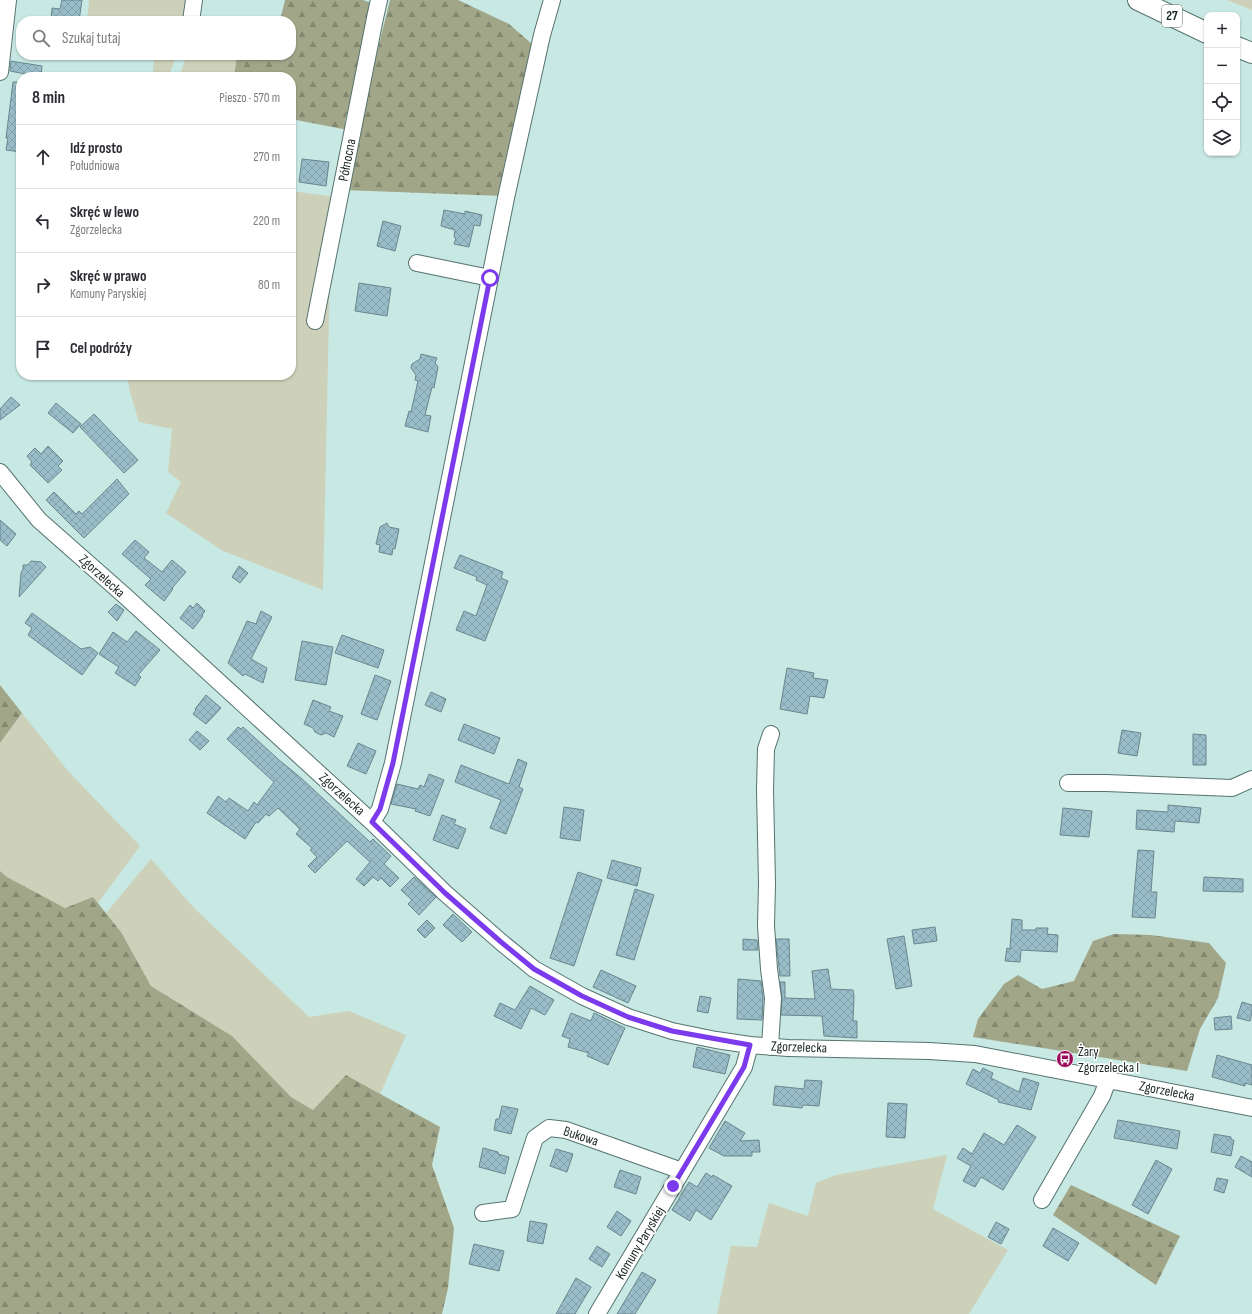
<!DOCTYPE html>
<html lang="pl">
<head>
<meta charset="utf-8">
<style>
  body { margin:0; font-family:"Sofia Sans Condensed",sans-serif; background:#f2f2f3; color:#2b2b33 }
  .controls { position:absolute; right:12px; top:12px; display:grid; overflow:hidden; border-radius:8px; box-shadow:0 1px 3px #0004 }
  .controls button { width:36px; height:36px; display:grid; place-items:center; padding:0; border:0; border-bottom:1px solid #e1e1e2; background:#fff; color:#2b2b33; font:20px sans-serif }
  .stop { position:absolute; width:12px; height:12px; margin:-9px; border:3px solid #7c3aed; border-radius:50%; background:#fff }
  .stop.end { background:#7c3aed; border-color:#fff; box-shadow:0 1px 4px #0008 }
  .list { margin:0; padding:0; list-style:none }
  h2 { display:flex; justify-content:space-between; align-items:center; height:52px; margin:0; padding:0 16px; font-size:17px }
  h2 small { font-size:13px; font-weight:400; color:#7c7c81 }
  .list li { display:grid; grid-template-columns:26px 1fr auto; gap:12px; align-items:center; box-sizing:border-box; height:64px; padding:0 16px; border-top:1px solid #e1e1e2 }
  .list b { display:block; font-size:15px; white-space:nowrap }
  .list p { margin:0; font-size:13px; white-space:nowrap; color:#7c7c81 }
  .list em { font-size:13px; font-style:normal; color:#7c7c81 }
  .icon { flex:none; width:22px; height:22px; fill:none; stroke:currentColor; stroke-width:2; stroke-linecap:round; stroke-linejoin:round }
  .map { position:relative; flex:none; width:1252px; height:1314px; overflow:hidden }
  .search { position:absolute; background:#fff; box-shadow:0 1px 3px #0004; left:16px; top:16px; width:280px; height:44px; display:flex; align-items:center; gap:10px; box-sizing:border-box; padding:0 14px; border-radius:16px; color:#7c7c81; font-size:15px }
  .panel { position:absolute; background:#fff; box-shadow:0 1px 3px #0004; left:16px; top:72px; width:280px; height:308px; border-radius:16px }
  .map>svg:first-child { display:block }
  .green { fill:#cdd1b9 }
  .forest { fill:url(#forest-firs) }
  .building { fill:url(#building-cross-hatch); stroke:#69868f }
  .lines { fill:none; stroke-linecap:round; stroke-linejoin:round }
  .minor-casing { stroke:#55736f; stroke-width:18 }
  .major-casing { stroke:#55736f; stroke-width:22 }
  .minor { stroke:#fff; stroke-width:16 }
  .major { stroke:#fff; stroke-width:20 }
  .route { stroke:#7c3aed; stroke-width:5 }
  .labels { text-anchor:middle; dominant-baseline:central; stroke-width:3; stroke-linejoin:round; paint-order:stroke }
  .shield { fill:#fff; stroke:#5f6866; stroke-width:1 }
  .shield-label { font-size:13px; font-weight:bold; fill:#1b2725 }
  .street-label { font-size:14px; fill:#1b2725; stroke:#fff }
  .poi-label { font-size:14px; fill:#1b2725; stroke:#fff; text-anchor:start }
</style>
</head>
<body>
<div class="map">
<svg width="1252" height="1314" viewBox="0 0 1252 1314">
  <defs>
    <pattern id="forest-firs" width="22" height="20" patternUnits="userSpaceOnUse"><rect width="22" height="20" fill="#a1a688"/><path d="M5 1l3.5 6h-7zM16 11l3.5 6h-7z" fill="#82876f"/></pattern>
    <pattern id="building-cross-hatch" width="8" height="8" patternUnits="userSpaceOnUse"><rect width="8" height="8" fill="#99bec9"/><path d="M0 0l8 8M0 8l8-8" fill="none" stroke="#83a3ac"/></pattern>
  </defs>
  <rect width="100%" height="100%" fill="#c7e8e3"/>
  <path class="green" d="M89,0H190L186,21H87Z
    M1227,0H1252V10Z
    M154,55H177L168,77H153Z
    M187,55H237L234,77H179Z
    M291,191L337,197L330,268L323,590L223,551L166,513L181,482L168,472L172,429L139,422L130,392L127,375H291Z
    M22,713L68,771L140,846L98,903L93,898L65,908L7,877L0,871V743Z
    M151,859L195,909L309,1017L349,1011L406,1035L380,1094L347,1075L313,1110L291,1097L232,1036L151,986L121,932L106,913Z
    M947,1155L933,1209L1008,1250L969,1314H717L731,1246L757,1247L769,1203L808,1216L816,1183L836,1175Z"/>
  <path class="forest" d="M285,0H363L374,4L345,121L348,130L291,119V77H234L237,55H258L272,57L273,55H291V21H280Z
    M390,0H458L509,24L532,44L503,196L343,190Z
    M0,685L22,713L0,743Z
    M0,871L7,877L65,908L93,897L121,932L151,986L232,1036L291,1097L313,1110L346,1075L440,1127L432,1165L454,1228L448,1288L442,1314H0Z
    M1114,934L1151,935L1209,943L1226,963L1218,998L1200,1029L1187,1071L973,1037L978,1019L1004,984L1018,975L1042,989L1074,981L1093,941Z
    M1071,1185L1180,1236L1156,1285L1053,1215Z"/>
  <path class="building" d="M62,0H82L79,21H51L52,8L60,9Z
    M11,61L42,66L41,77L10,71Z
    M13,82H21V152L6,150L8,138H6Z
    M302,159L329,162L326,186L299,182Z
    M444,210L465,214V211L482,215L480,226L474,225L469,247L454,244L456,238L454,237L455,230L441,226Z
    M383,221L401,226L395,251L377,246Z
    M359,283L391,288L387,316L355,311Z
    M421,354L437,358L435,363L438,367L434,388L432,387L425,415L431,416L428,432L405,426L409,411L411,412L418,381L415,380L416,375L411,368L412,364L420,359Z
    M11,397L20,405L0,420V409Z
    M56,403L81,424L73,433L48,413Z
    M94,414L138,460L124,473L80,427Z
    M48,446L63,461L58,466L62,470L48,483L30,465L32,462L27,456L35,448L41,454Z
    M117,479L129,494L84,538L46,500L54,492L76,514L79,511L82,514Z
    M0,520L16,534L7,546L0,540Z
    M387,523L389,527L399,529L395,549L393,548L392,555L379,552L380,545L376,544L380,527Z
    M135,540L149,552L144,558L162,572L172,560L186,572L172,588L173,589L164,601L145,585L151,579L122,554Z
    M460,555L503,572L501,578L508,581L485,641L456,630L464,611L476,616L487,585L476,580L477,577L454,568Z
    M31,561L41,562L46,567L19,597L21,573L23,569V565H28Z
    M239,566L248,573L240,583L232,577Z
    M197,603L205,611L202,615L203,616L193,629L180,618L190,605L193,608Z
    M116,604L124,610L117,621L108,612Z
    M261,611L272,617L251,659L267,668L263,683L245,674L243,676L228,663L247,621L256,624Z
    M32,613L81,649L90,647L98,653L82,675L28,635L32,628L25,623Z
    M136,631L160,650L138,675L141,677L135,686L115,673L119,667L99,654L113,632L127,642Z
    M342,635L384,650L378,668L335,653Z
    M302,641L333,647L326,685L295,680Z
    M787,668L814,673L813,678L828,680L824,698L810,696L807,714L780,709Z
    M375,675L391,681L377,720L361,714Z
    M431,692L446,699L441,712L425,705Z
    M206,695L221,708L206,724L193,714L196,710L195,709Z
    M313,700L331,707L329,711L343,716L334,737L326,733L321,735L315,732L313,728L304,724Z
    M464,724L500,738L494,754L458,740Z
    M238,727L241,729L243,727L279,760L301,778L370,842L373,839L391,856L384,864L399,878L390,887L381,878L378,881L373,877L364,886L356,879L370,862L347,841L315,873L308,866L317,857L310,850L312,848L296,834L300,829L278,808L269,816L266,814L258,823L256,822L245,839L207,813L218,796L226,802L229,798L248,811L254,802L257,805L274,782L227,739Z
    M1122,730L1141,733L1137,756L1118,753Z
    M197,731L209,741L200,750L189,740Z
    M1193,734L1206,735V765H1193Z
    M358,743L376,751L366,774L347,766Z
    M518,759L527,763L519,787L523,789L506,834L490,828L501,800L455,782L461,765L509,784Z
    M429,774L444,780L430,816L415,811L416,809L391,804L397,784L418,789L420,785L424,787Z
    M1168,805L1201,808L1199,823L1175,821L1174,832L1136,829L1137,810L1168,812Z
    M564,807L584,810L580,841L560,838Z
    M1063,808L1092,811L1089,837L1060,835Z
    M442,815L456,820L454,824L466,829L458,849L433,840Z
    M1138,850L1154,851L1151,892H1157L1155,918L1132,917Z
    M612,860L641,868L637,886L607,878Z
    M578,872L602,880L574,966L550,958Z
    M414,877L436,897L419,915L408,904L412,900L401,890Z
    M1204,877L1243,879V892L1203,891Z
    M635,889L654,895L634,960L616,955Z
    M453,914L472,932L462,942L443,925Z
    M1012,919L1022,920V930H1036V928H1048L1047,934L1058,935L1057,952L1021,950L1020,962L1005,961L1007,948L1010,949Z
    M427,920L435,928L425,938L417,930Z
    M935,927L937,941L914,944L912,930Z
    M904,936L912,986L896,989L887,939Z
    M743,939L757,940L758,950H743Z
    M776,939H789L790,976H780Z
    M828,969L831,989L853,990L854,996L853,1021H857V1038L824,1036L822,1016L781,1015L782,998L780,982H785V998L815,999L812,971Z
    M601,970L636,986L628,1003L593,987Z
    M738,979L761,981L763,998L762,1020L737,1019Z
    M530,986L554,1000L545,1015L531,1008L521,1029L494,1016L500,1003L515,1010Z
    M700,996L711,998L708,1013L697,1011Z
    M1242,1002L1252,1005V1013L1250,1021L1237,1018Z
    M571,1013L591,1021L594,1013L625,1028L608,1065L587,1056L589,1053L568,1047L570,1039L562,1036Z
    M1231,1016L1232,1029L1215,1030L1214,1018Z
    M697,1047L730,1055L725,1074L693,1067Z
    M1217,1055L1252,1065V1085L1245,1083V1086L1212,1077Z
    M983,1068L993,1073L991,1078L1019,1092L1023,1078L1039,1083L1031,1110L998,1102L999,1100L966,1084L973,1069L980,1073Z
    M805,1080L822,1081L819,1106L803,1105L802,1108L773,1105L775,1086L804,1089Z
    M888,1103L907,1104L905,1138L886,1137Z
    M502,1106L518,1109L511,1134L494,1130L496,1119H499Z
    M1118,1120L1180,1131L1177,1149L1114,1138Z
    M725,1121L745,1133L740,1141L759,1140L760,1152H752V1156H724L709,1148Z
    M1017,1125L1036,1137L1003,1190L981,1177L975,1187L963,1181L971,1166L957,1158L963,1148L972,1154L984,1133L1004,1145Z
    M1214,1134L1231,1137V1140H1234L1231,1156L1211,1152Z
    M483,1148L498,1152V1154L509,1157L505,1174L479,1167Z
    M556,1149L573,1154L567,1172L550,1166Z
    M1241,1156L1252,1162V1177L1235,1167Z
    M1156,1160L1172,1169L1148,1214L1132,1205Z
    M620,1170L641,1177L636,1194L614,1187Z
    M706,1173L712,1177L713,1175L732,1186L711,1220L696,1210L690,1221L672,1210L689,1182L697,1187Z
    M1217,1178L1228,1180L1224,1193L1214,1190Z
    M617,1211L631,1221L621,1236L607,1227Z
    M530,1221L547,1224L543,1244L527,1241Z
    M996,1222L1009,1229L1001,1244L988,1237Z
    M1053,1228L1079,1243L1068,1261L1043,1246Z
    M474,1244L504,1251L499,1271L469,1264Z
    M597,1246L610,1254L602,1267L589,1259Z
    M642,1272L656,1280L635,1314H617Z
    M576,1278L591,1287L575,1314H556Z"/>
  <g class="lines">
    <g class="minor-casing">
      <path id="minor" d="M191,21L194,0
        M0,72L8,0
        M417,263L490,278
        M315,321L375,18L379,0
        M0,472L39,520L124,595L372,822L445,893L501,942L534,969L582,996L628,1017L672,1031L716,1040L750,1045L788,1048L929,1051L975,1054L1252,1108
        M1068,783H1106L1232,788L1252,779
        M372,822L380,809L393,763L506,198L542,35L552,0
        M770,1047L773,998L769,969L766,926L767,883L765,790L766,749L771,734
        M1042,1200L1102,1096L1108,1080
        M483,1213L512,1209L535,1138L549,1128L566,1130L682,1171
        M597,1314L744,1067L750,1045"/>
    </g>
    <g class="major-casing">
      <path id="major" d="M1138,0L1207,33
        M1237,47L1252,53"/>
    </g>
    <use href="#minor" class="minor"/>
    <use href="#major" class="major"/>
  </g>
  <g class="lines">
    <path class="route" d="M490,278L393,763L380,809L372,822L445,893L501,942L534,969L582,996L628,1017L672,1031L750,1045L744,1067L673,1186"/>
  </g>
  <defs>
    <g id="bus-disc" transform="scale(0.9)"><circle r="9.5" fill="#9b0959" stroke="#fff"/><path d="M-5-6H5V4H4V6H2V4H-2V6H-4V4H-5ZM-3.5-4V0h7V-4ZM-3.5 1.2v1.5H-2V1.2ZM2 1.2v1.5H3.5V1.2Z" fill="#fff"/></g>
  </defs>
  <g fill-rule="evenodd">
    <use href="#bus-disc" x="1065" y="1059"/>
  </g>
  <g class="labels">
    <rect class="shield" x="1162" y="5" width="20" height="22" rx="3"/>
    <g class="shield-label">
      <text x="1172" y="16">27</text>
    </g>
    <g class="street-label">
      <text transform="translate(347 160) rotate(-79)">Północna</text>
      <text transform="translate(102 576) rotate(42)">Zgorzelecka</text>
      <text transform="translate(342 794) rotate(42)">Zgorzelecka</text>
      <text transform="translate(799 1047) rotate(2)">Zgorzelecka</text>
      <text transform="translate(1167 1091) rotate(11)">Zgorzelecka</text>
      <text transform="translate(581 1136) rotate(18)">Bukowa</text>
      <text transform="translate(640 1243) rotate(-59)">Komuny Paryskiej</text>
    </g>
    <g class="poi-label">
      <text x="1078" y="1051">Żary<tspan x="1078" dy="16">Zgorzelecka I</tspan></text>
    </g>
  </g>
</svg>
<div class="controls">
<button>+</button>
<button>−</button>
<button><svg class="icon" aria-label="locate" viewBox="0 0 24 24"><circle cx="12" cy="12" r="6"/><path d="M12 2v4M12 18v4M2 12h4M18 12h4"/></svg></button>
<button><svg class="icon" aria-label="layers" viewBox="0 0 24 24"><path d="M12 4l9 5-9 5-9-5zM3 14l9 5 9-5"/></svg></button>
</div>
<div class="stop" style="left:490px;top:278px"></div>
<div class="stop end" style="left:673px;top:1186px"></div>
<div class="search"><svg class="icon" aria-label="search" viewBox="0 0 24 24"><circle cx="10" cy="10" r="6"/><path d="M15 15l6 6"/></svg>Szukaj tutaj</div>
<section class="panel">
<h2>8 min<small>Pieszo · 570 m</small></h2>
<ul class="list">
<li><svg class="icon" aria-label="ahead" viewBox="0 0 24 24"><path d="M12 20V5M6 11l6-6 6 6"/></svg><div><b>Idź prosto</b><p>Południowa</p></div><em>270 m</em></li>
<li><svg class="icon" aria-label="left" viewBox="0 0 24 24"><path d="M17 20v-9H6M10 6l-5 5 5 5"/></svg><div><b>Skręć w lewo</b><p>Zgorzelecka</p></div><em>220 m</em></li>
<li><svg class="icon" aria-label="right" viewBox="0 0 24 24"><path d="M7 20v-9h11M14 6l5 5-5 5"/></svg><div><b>Skręć w prawo</b><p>Komuny Paryskiej</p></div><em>80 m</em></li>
<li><svg class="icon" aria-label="arrive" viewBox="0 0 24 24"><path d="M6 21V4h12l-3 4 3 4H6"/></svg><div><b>Cel podróży</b></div></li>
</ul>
</section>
</div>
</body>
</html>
